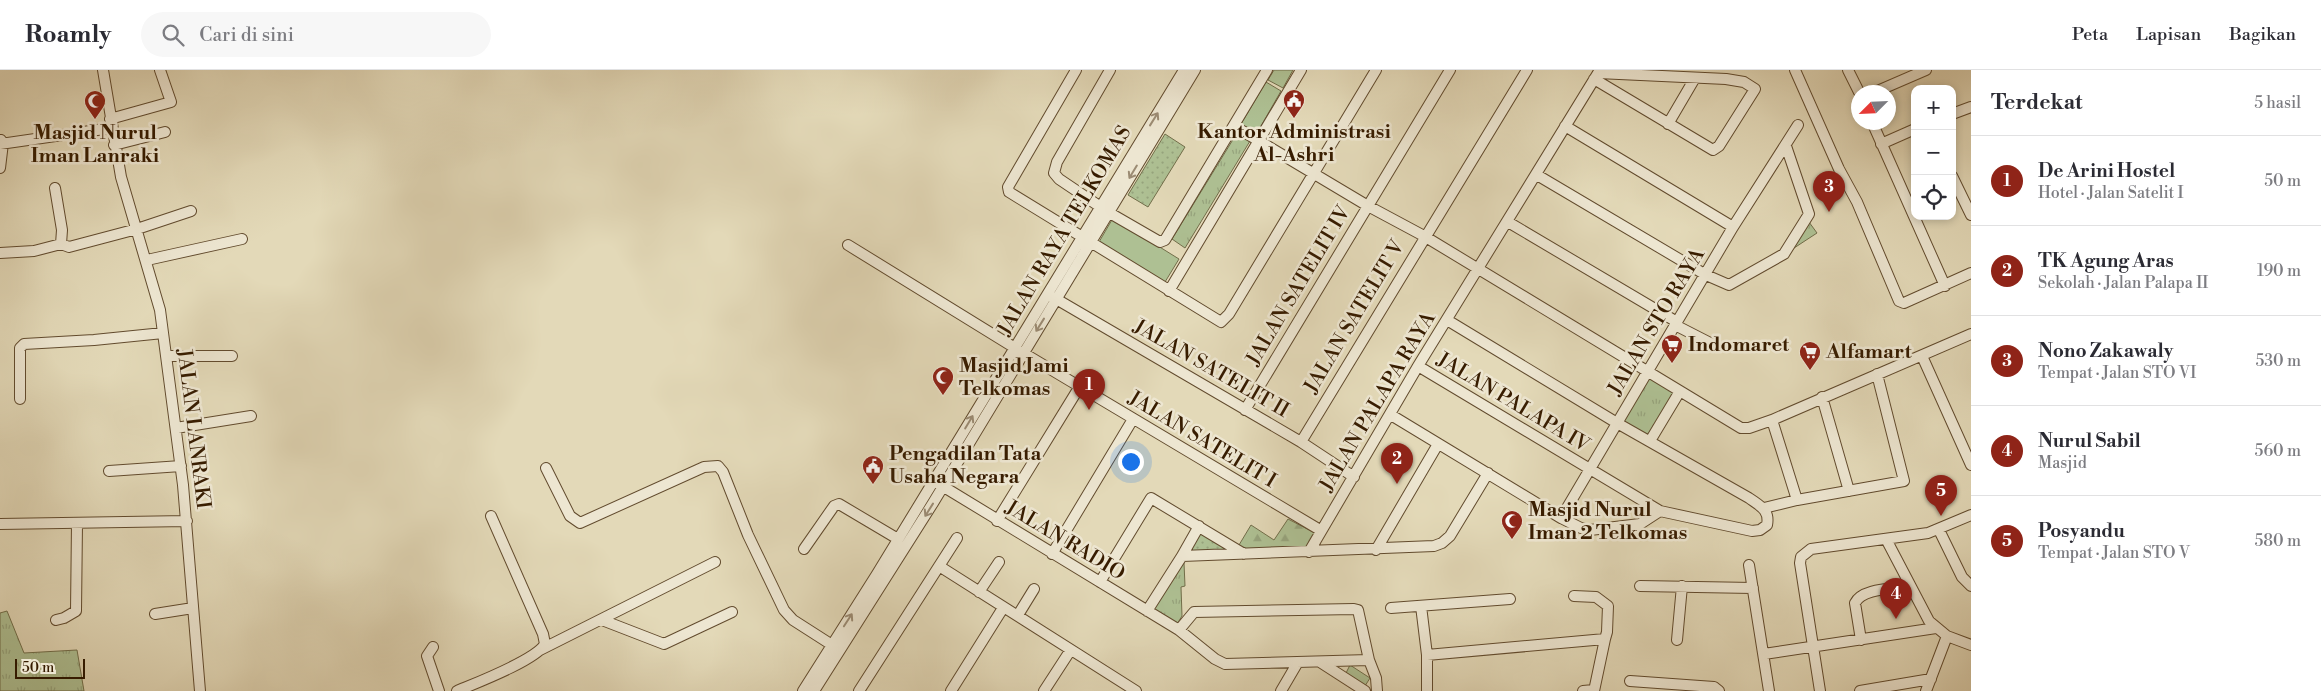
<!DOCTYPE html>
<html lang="id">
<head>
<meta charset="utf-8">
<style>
  body { margin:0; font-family:"Libre Bodoni",serif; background:#f7f7f7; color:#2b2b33 }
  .controls { position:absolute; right:15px; top:15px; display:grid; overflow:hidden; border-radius:10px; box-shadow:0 2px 8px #0003 }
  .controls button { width:45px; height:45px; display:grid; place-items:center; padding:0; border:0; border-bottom:1px solid #e1e1e2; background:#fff; color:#2b2b33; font:25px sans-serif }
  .compass { position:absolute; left:1851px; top:15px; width:45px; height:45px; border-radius:50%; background:#fff; box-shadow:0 2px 8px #0003; rotate:246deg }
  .scale { position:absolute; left:15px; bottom:12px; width:70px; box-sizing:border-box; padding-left:5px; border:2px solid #371c00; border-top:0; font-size:14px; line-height:18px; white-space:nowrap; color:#371c00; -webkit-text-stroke:4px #ede6d1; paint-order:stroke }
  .you { position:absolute; left:1130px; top:391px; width:18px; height:18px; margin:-12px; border:4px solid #fff; border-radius:50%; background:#1a73e8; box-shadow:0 0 0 8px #1a73e833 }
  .badge { display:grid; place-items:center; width:32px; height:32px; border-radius:50%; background:#8f2418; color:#fff; font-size:16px; font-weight:700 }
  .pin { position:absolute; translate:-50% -41px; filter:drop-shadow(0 1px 2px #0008) }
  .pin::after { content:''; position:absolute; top:26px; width:18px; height:15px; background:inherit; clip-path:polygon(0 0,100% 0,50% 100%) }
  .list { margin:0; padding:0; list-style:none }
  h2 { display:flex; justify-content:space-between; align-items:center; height:65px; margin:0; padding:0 20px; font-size:21px }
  h2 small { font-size:16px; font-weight:400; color:#7c7c81 }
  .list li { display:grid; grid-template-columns:32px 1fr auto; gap:15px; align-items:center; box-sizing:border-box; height:90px; padding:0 20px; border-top:1px solid #e1e1e2 }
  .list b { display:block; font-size:19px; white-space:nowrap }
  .list p { margin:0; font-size:16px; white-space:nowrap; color:#7c7c81 }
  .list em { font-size:16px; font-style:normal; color:#7c7c81 }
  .icon { flex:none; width:28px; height:28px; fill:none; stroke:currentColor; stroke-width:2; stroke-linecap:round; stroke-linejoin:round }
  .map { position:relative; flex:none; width:1971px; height:621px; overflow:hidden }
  header { display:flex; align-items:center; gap:30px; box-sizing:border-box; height:70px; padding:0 25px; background:#fff; border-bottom:1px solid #e1e1e2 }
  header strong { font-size:24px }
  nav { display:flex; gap:28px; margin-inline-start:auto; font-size:18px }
  .search { width:350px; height:45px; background:#f7f7f7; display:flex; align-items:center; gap:12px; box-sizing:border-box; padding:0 18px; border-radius:28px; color:#7c7c81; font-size:19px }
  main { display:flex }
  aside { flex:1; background:#fff }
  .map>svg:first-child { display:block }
  .grass { fill:url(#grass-tufts); stroke:#726e4a }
  .forest { fill:url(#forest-firs); stroke:#726e4a }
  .garden { fill:url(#garden-dots); stroke:#726e4a }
  .pitch { fill:#aec093; stroke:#726e4a }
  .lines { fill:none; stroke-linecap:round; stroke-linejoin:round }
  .minor-casing { stroke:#624b2e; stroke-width:12 }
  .minor { stroke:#ede6d1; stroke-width:10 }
  .oneway { stroke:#9b8b73 }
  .labels { text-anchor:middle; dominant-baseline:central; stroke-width:5; stroke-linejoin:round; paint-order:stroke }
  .poi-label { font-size:20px; font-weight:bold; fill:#371c00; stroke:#ede6d1; text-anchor:start }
  .street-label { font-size:20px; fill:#371c00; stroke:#ede6d1 }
</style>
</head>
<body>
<header>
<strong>Roamly</strong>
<div class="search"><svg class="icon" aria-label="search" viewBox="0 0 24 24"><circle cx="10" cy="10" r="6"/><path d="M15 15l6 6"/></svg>Cari di sini</div>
<nav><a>Peta</a><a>Lapisan</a><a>Bagikan</a></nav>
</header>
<main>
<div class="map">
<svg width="1971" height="621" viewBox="0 0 1971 621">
  <defs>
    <pattern id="grass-tufts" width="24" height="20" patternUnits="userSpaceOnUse" patternTransform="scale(1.25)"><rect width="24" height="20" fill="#aec093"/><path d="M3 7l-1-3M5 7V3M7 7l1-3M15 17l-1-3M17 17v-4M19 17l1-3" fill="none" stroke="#96a47d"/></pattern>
    <pattern id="forest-firs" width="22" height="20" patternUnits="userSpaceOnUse" patternTransform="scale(1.25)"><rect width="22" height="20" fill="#aec093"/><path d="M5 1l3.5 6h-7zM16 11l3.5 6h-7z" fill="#96a47d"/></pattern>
    <pattern id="garden-dots" width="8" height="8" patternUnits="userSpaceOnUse" patternTransform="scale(1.25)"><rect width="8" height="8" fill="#aec093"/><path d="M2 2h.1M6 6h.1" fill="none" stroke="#96a47d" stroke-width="1.8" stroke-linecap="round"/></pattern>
  </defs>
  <rect width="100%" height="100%" fill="#e3d9b8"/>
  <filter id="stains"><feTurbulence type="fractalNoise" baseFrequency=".004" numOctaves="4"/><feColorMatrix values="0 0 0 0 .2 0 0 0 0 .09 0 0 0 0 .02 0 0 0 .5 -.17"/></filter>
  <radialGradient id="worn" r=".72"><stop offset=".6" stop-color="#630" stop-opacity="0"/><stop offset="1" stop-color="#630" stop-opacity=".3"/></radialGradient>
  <path class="grass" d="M1237,63L1250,71L1185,178L1172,169Z
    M1809,152L1817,163L1791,180Z
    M1648,306L1676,322L1650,366L1622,350Z
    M1182,493H1184L1185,516L1181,517L1182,546L1177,554L1153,539Z
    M7,541L24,583L77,580L84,621H0V543Z"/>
  <path class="forest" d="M1288,449L1315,463L1307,478L1247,481L1239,475L1251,455L1274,470Z"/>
  <path class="garden" d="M1165,64L1185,77L1148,137L1128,125Z
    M1200,462L1231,481L1187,483Z"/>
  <path class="pitch" d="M1274,0H1293L1283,18L1268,10Z
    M1266,12L1281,21L1257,63L1241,54Z
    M1113,148L1179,189L1165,212L1099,172Z
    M1350,595L1370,608L1365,616L1346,603Z"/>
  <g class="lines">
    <g class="minor-casing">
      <path id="minor" d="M103,0L121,107L160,240L183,415L200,621
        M1076,0L1008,117L1009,122L1221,252L1229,244L1376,0
        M1110,0L1057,92L1054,103L1059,109L1108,142L1160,172L1165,170L1267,0
        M1795,0L1839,99L1857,132L1899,231L1904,233L1971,203
        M1848,0L1859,22
        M1875,22L1926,0
        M1952,44L1971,37
        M110,49L171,32L160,0
        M1872,52L1945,216
        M1668,54L1695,8
        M1234,56L1368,136L1424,166L1741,358H1749L1772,350L1971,264
        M1565,56L1733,157
        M0,74L111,58
        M1881,74L1915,59
        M114,75L165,62
        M0,98L3,73L1,70
        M1537,105L1706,205L1729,215L1784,184L1809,144L1786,76
        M1952,106L1971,145
        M55,118L62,160L61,174
        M1508,152L1677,252
        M848,175L1015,278L1320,460
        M0,183L34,181L61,174L69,177L137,159L191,141
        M147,190L242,169
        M1169,221L1301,0
        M1051,226L1301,372L1354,407
        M1675,255L1718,277
        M166,286H232
        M1922,286L1971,395
        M1418,296L1660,441L1752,461L1760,460L1767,455C1770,440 1760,436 1749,428L1617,353L1447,250
        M1822,327L1849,421
        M20,329V278L24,274L94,270L163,263
        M1245,340L1450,0
        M1391,345L1561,448
        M1772,350L1797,430
        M176,358L251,346
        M1650,371L1680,321
        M1301,372L1527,0
        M546,398L570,446L580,453L704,397L718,396L723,402L748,465L784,540L793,550L832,575
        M109,401L181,396
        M939,414L1179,560L1215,589L1225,594L1369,590L1376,608L1377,621
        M1764,438L1797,430L1904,411L1877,304
        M1660,441L1640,454L1590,460L1581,458L1561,448L1733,157L1798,55
        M997,451L1080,316
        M0,454L187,451
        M1939,460L1962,507L1971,516
        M1886,469L1929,551L1947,566L1971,575
        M804,479L834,436L839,434L898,469
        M1376,480L1438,374
        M1309,482L1418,296L1598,3L1726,9L1744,12L1755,19L1719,76L1713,80L1594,9
        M1052,484L1133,349
        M1182,486L1199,456
        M1749,495L1769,621
        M939,496L1136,621
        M1100,512L1151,428L1244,484
        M1640,516L1753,518
        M979,522L999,492
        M1574,526L1596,527L1608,536L1607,562L1605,569
        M1421,536L1427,585V621
        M1391,538L1510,529
        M1147,541L1182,486L1434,476L1442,473L1450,466L1488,403
        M155,544L193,538
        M1018,545L1034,519
        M56,550L64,548L76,541L77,453
        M602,550L664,574L732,542
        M1179,560L1194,542L1354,539L1358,540L1369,590
        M1677,570L1682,516
        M1861,570L1855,533C1862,518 1894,519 1909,516
        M433,577L427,586L439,621
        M540,580L715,492
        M1764,584L1936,558
        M1427,585L1605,569L1594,621
        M1320,592L1365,621
        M1630,611L1714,617L1719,621
        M457,621C476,613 536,590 545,574L543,564L491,446
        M803,621L877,504L1184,0
        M814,621L933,433L1195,0
        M859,621L957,468
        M951,621L1003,538
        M1044,621L1070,581
        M1281,621L1298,592
        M1583,621L1594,620
        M1820,621L1800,493L1801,487L1811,479L1928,463L1971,445
        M1860,621L1931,609
        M1926,621L1947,566"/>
    </g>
    <use href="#minor" class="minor"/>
  </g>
  <defs><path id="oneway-shaft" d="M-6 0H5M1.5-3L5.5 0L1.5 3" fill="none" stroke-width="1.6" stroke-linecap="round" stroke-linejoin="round" transform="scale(1.25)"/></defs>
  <g class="oneway">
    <use href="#oneway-shaft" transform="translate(1154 49) rotate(-58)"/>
    <use href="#oneway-shaft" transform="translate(1133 102) rotate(121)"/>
    <use href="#oneway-shaft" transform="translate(1040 255) rotate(122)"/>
    <use href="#oneway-shaft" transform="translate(969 352) rotate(-59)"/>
    <use href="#oneway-shaft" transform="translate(929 440) rotate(122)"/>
    <use href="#oneway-shaft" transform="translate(848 550) rotate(-57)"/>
  </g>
  <defs>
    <g id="civic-pin" transform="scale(1.125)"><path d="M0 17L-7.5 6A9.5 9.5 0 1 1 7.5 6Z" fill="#8f2418" stroke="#ede6d1"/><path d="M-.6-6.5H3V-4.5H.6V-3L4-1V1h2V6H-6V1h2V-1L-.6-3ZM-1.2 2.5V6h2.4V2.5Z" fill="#fff"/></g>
    <g id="mosque-pin" transform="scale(1.125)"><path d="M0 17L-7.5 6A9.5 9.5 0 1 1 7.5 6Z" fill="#8f2418" stroke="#ede6d1"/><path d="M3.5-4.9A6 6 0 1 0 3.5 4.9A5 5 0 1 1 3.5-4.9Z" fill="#fff"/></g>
    <g id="supermarket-pin" transform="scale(1.125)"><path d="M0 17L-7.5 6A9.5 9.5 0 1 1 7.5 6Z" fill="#8f2418" stroke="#ede6d1"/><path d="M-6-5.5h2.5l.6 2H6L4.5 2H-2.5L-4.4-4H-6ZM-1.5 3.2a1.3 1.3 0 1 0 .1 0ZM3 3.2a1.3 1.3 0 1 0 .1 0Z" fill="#fff"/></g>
  </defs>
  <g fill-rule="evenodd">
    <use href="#civic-pin" x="1294" y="30"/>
    <use href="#mosque-pin" x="95" y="31"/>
    <use href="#supermarket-pin" x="1672" y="275"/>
    <use href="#supermarket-pin" x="1810" y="282"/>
    <use href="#mosque-pin" x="943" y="307"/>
    <use href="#civic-pin" x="873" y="396"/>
    <use href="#mosque-pin" x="1512" y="451"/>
  </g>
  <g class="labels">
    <g class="poi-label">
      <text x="1294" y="62" text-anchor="middle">Kantor Administrasi<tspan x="1294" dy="23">Al-Ashri</tspan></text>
      <text x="95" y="63" text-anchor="middle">Masjid Nurul<tspan x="95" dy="23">Iman Lanraki</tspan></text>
      <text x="1688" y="275">Indomaret</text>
      <text x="1826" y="282">Alfamart</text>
      <text x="959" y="296">Masjid Jami<tspan x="959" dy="23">Telkomas</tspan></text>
      <text x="889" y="384">Pengadilan Tata<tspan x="889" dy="23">Usaha Negara</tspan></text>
      <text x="1528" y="440">Masjid Nurul<tspan x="1528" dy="23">Iman 2 Telkomas</tspan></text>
    </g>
    <g class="street-label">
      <text transform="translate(1065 161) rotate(-59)">JALAN RAYA TELKOMAS</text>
      <text transform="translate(1299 216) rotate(-59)">JALAN SATELIT IV</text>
      <text transform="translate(1355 247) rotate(-59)">JALAN SATELIT V</text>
      <text transform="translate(1657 252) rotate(-59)">JALAN STO RAYA</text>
      <text transform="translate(1211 299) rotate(30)">JALAN SATELIT II</text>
      <text transform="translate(1378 332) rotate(-59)">JALAN PALAPA RAYA</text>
      <text transform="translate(1513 333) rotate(31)">JALAN PALAPA IV</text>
      <text transform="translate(193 359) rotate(83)">JALAN LANRAKI</text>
      <text transform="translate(1202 370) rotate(31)">JALAN SATELIT I</text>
      <text transform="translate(1065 471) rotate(31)">JALAN RADIO</text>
    </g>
  </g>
  <rect width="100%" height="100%" filter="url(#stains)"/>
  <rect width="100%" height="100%" fill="url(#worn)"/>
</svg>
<div class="controls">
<button>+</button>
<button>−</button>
<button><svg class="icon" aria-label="locate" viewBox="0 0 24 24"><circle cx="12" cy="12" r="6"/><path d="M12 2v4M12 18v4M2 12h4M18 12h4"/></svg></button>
</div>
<svg class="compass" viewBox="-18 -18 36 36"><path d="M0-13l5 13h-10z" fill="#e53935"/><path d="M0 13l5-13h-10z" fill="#7c7c81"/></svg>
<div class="scale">50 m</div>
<div class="you"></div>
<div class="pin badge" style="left:1089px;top:340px">1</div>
<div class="pin badge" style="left:1397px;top:414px">2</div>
<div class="pin badge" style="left:1829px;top:142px">3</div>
<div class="pin badge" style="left:1896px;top:549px">4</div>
<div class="pin badge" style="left:1941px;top:446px">5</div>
</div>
<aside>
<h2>Terdekat<small>5 hasil</small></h2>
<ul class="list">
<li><span class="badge">1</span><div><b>De Arini Hostel</b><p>Hotel · Jalan Satelit I</p></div><em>50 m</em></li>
<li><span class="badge">2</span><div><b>TK Agung Aras</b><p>Sekolah · Jalan Palapa II</p></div><em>190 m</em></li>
<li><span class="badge">3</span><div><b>Nono Zakawaly</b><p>Tempat · Jalan STO VI</p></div><em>530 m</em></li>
<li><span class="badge">4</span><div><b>Nurul Sabil</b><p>Masjid</p></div><em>560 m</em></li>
<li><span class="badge">5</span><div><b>Posyandu</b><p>Tempat · Jalan STO V</p></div><em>580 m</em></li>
</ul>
</aside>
</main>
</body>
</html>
